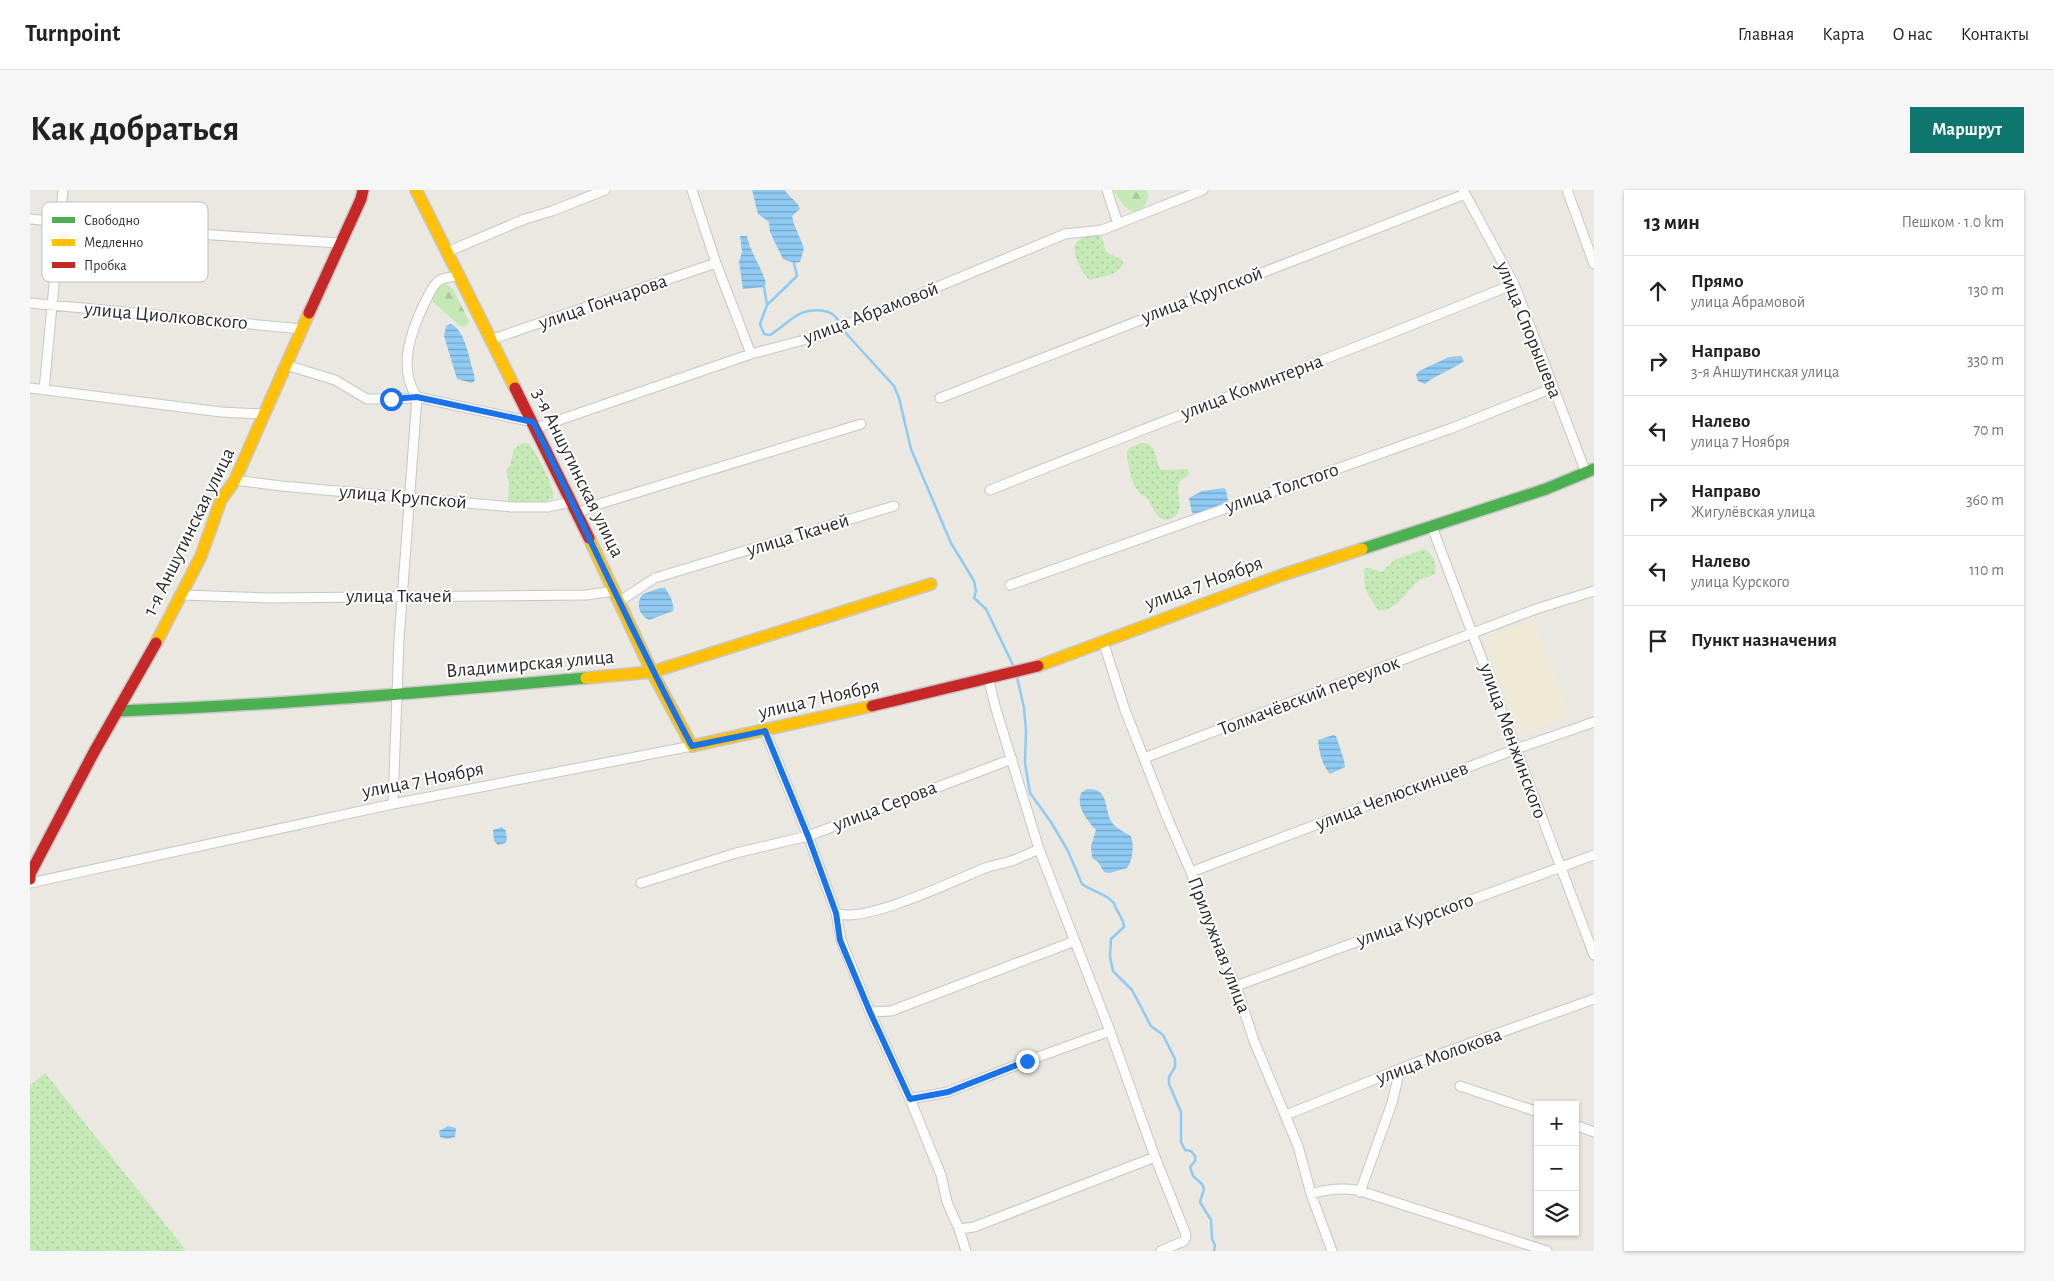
<!DOCTYPE html>
<html lang="ru">
<head>
<meta charset="utf-8">
<style>
  body { margin:0; font-family:"Alegreya Sans",sans-serif; background:#f6f6f6; color:#222 }
  .controls { position:absolute; right:15px; bottom:15px; display:grid; overflow:hidden; border-radius:0px; box-shadow:0 1px 4px #0004 }
  .controls button { width:45px; height:45px; display:grid; place-items:center; padding:0; border:0; border-bottom:1px solid #e0e0e0; background:#fff; color:#222; font:25px sans-serif }
  .stop { position:absolute; width:15px; height:15px; margin:-11px; border:4px solid #1a73e8; border-radius:50%; background:#fff }
  .stop.end { background:#1a73e8; border-color:#fff; box-shadow:0 1px 5px #0008 }
  .list { margin:0; padding:0; list-style:none }
  h2 { display:flex; justify-content:space-between; align-items:center; height:65px; margin:0; padding:0 20px; font-size:21px }
  h2 small { font-size:16px; font-weight:400; color:#767676 }
  .list li { display:grid; grid-template-columns:32px 1fr auto; gap:15px; align-items:center; box-sizing:border-box; height:70px; padding:0 20px; border-top:1px solid #e0e0e0 }
  .list b { display:block; font-size:19px; white-space:nowrap }
  .list p { margin:0; font-size:16px; white-space:nowrap; color:#767676 }
  .list em { font-size:16px; font-style:normal; color:#767676 }
  .icon { flex:none; width:28px; height:28px; fill:none; stroke:currentColor; stroke-width:2; stroke-linecap:round; stroke-linejoin:round }
  .map { position:relative; flex:none; width:1564px; height:1061px; overflow:hidden; border-radius:0px }
  header { display:flex; align-items:center; gap:30px; box-sizing:border-box; height:70px; padding:0 25px; background:#fff; border-bottom:1px solid #e0e0e0 }
  header strong { font-size:24px }
  nav { display:flex; gap:28px; margin-inline-start:auto; font-size:18px }
  .intro { display:flex; align-items:center; justify-content:space-between; box-sizing:border-box; height:120px; padding:0 30px }
  h1 { margin:0; font-size:35px }
  .button { padding:12px 22px; border-radius:0px; background:#0f766e; color:#fff; font-size:18px; font-weight:700 }
  main { display:flex; gap:30px; padding:0 30px }
  aside { flex:1; background:#fff; border-radius:0px; box-shadow:0 1px 4px #0004 }
  .map>svg:first-child { display:block }
  .education { fill:#efead5 }
  .green { fill:url(#green-dots) }
  .forest { fill:url(#forest-firs) }
  .water { fill:url(#water-rules) }
  .lines { fill:none; stroke-linecap:round; stroke-linejoin:round }
  .stream { stroke:#8fcaf2; stroke-width:2.5 }
  .street-casing { stroke:#c8c7c7; stroke-width:11 }
  .fast-casing { stroke:#c8c7c7; stroke-width:14 }
  .slow-casing { stroke:#c8c7c7; stroke-width:14 }
  .jam-casing { stroke:#c8c7c7; stroke-width:14 }
  .street { stroke:#fcfcfa; stroke-width:9 }
  .fast { stroke:#4caf50; stroke-width:11 }
  .slow { stroke:#ffc107; stroke-width:11 }
  .jam { stroke:#c62828; stroke-width:11 }
  .route { stroke:#1a73e8; stroke-width:6 }
  .labels { text-anchor:middle; dominant-baseline:central; stroke-width:4; stroke-linejoin:round; paint-order:stroke }
  .street-label { font-size:20px; fill:#2c2c2c; stroke:#fff }
  .key { fill:#fff; stroke:#c0c0c0; stroke-width:1 }
  .key-label { font-size:14px; fill:#2c2c2c }
</style>
</head>
<body>
<header>
<strong>Turnpoint</strong>
<nav><a>Главная</a><a>Карта</a><a>О нас</a><a>Контакты</a></nav>
</header>
<div class="intro"><h1>Как добраться</h1><a class="button">Маршрут</a></div>
<main>
<div class="map">
<svg width="1564" height="1061" viewBox="0 0 1564 1061">
  <defs>
    <pattern id="green-dots" width="8" height="8" patternUnits="userSpaceOnUse" patternTransform="scale(1.25)"><rect width="8" height="8" fill="#c4e9b7"/><path d="M2 2h.1M6 6h.1" fill="none" stroke="#a9c89e" stroke-width="1.8" stroke-linecap="round"/></pattern>
    <pattern id="forest-firs" width="22" height="20" patternUnits="userSpaceOnUse" patternTransform="scale(1.25)"><rect width="22" height="20" fill="#c4e9b7"/><path d="M5 1l3.5 6h-7zM16 11l3.5 6h-7z" fill="#a9c89e"/></pattern>
    <pattern id="water-rules" width="6" height="5" patternUnits="userSpaceOnUse" patternTransform="scale(1.25)"><rect width="6" height="5" fill="#8fcaf2"/><path d="M0 2.5h6" fill="none" stroke="#75a4c4"/></pattern>
  </defs>
  <rect width="100%" height="100%" fill="#ebe8e1"/>
  <path class="education" d="M1504,430L1541,526L1491,545L1454,449Z"/>
  <path class="green" d="M1063,45L1070,46C1075,51 1073,56 1076,61C1081,67 1089,65 1093,72C1091,85 1072,86 1061,90C1053,87 1042,64 1045,55C1047,49 1057,46 1063,45Z
    M493,253L499,254C508,266 524,294 523,308L521,310C508,314 489,317 478,310L479,293L476,280L480,276L484,259Z
    M1111,253C1128,252 1124,268 1131,280L1157,279L1160,283C1157,288 1152,288 1149,293C1145,304 1155,319 1145,326C1129,338 1124,319 1118,309C1115,305 1112,306 1109,302C1101,294 1097,272 1097,261L1099,258Z
    M1394,359C1402,362 1408,375 1405,384C1400,387 1395,387 1390,390C1377,399 1366,423 1348,420L1335,399L1334,382L1335,378H1340L1352,382L1364,370Z
    M15,883L155,1059L153,1061H0V895Z"/>
  <path class="forest" d="M1083,0H1116L1118,4C1118,14 1113,21 1102,21L1095,17Z
    M416,94L423,99L439,131L435,137L430,136L403,112C402,102 406,95 416,94Z"/>
  <path class="water" d="M722,0H755C759,8 767,10 770,19L762,26L764,34L774,58L770,72L764,73L753,69L740,42L739,32L728,24Z
    M710,46H717C720,62 731,76 736,93L734,97L713,99L709,72L712,62Z
    M420,134C435,138 439,169 444,184L445,190L442,193L427,189L414,146L416,136Z
    M1431,166L1434,171C1422,180 1407,184 1395,194L1388,191L1386,185L1389,181L1419,167Z
    M1194,298L1196,300L1198,311C1189,318 1173,325 1162,323L1159,308L1172,301Z
    M630,398H635C640,405 644,412 643,421L619,430C610,425 607,418 610,408L613,404Z
    M1303,545L1306,546L1314,570L1315,577L1300,584C1292,575 1289,562 1288,550Z
    M1057,599C1079,598 1074,617 1081,631C1085,638 1094,642 1101,646C1104,654 1103,671 1097,678L1080,683L1074,682L1068,672L1062,668L1061,656L1066,640C1057,630 1046,617 1051,603Z
    M472,637L476,641L477,650L475,653L468,655L464,651L463,640Z
    M418,936L426,938L425,947L417,949L410,947L409,941Z"/>
  <g class="lines">
    <path class="stream" d="M734,97L737,115L730,134L734,144L740,145C759,133 769,116 794,121C801,122 806,126 809,132
      M737,115L767,86L764,73
      M813,140L864,196L869,208L881,259L921,353L944,391L946,401L944,408L956,419L983,475
      M987,487L994,518L996,541L995,573L1000,603L1021,632L1038,661L1052,694C1061,701 1077,704 1084,713C1086,722 1094,728 1094,737L1081,749L1080,767L1083,781L1102,800L1121,836L1133,845L1145,869V877L1139,887V894L1151,922V952L1155,960L1161,961L1165,966V971L1160,977L1163,986L1172,994L1174,999L1170,1012L1181,1030L1182,1049L1185,1055L1184,1061"/>
    <g class="street-casing">
      <path id="street" d="M662,0L686,73L721,164
        M1077,0L1088,34
        M1433,0L1484,94L1556,283
        M1537,0L1564,74
        M0,29L135,42L309,53
        M417,62L495,29L522,21L575,0
        M0,113L272,139
        M460,150L686,73
        M256,175L305,190L337,209H372L387,207L503,232
        M0,198L191,222L233,224
        M14,200L33,0
        M910,208L1435,4
        M506,238L721,164L789,146L1035,44L1072,40L1173,0
        M205,290L251,296L482,317H518L541,312
        M960,300C1134,230 1310,165 1484,94
        M546,324L566,315L831,234
        M1402,337L1564,765
        M980,395L1422,238L1523,198
        M152,405L237,408L556,405L585,401
        M590,411L625,388L864,316
        M1073,451L1095,520L1137,627L1161,682L1183,747L1206,796L1224,851L1268,956L1281,1004L1302,1061
        M958,487L965,516L1009,659L1080,841L1125,967L1155,1042L1156,1047L1154,1051L1131,1061
        M735,541L778,646L806,723L811,750L840,822L880,909L911,985L917,1012L929,1039L936,1061
        M1114,568L1506,419L1564,401
        M363,614L369,450L387,207C367,178 381,141 395,112C399,105 402,95 410,90C415,87 422,87 428,86
        M1161,682L1486,559L1564,532
        M0,693L363,614L662,556
        M611,693L706,663L778,646L982,569
        M806,723C832,735 926,690 955,678C963,675 972,674 981,671C990,668 1000,663 1009,659
        M1206,796L1564,665
        M840,822L861,821L1045,751
        M1430,896L1508,922
        M880,909L918,902L997,871L1080,841
        M1256,925L1385,873L1564,809
        M1545,935L1564,942
        M1330,1002L1362,913L1370,880
        M1281,1004C1297,999 1311,998 1327,1000L1517,1061
        M929,1039L944,1037L1125,967"/>
    </g>
    <g class="fast-casing">
      <path id="fast" d="M1332,359L1516,299L1564,279
        M89,521C245,515 400,502 556,488"/>
    </g>
    <g class="slow-casing">
      <path id="slow" d="M386,0L485,198
        M559,348L622,482L662,556L842,516
        M126,453L171,366L191,310L205,290L279,123
        M1008,476L1252,385L1332,359
        M556,488L622,482L901,394"/>
    </g>
    <g class="jam-casing">
      <path id="jam" d="M279,123L331,9L333,0
        M485,198L559,348
        M842,516L1008,476
        M0,689V684L64,562L126,453"/>
    </g>
    <use href="#street" class="street"/>
    <use href="#fast" class="fast"/>
    <use href="#slow" class="slow"/>
    <use href="#jam" class="jam"/>
  </g>
  <g class="lines">
    <path class="route" d="M361,209L387,207L503,232C557,340 605,450 662,556L735,541L778,646L806,723L810,750L840,822L880,909L918,902L997,871"/>
  </g>
  <g class="labels">
    <g class="street-label">
      <text transform="translate(1172 105) rotate(-21)">улица Крупской</text>
      <text transform="translate(573 112) rotate(-19)">улица Гончарова</text>
      <text transform="translate(841 123) rotate(-21)">улица Абрамовой</text>
      <text transform="translate(136 126) rotate(5)">улица Циолковского</text>
      <text transform="translate(1499 140) rotate(68)">улица Спорышева</text>
      <text transform="translate(1222 197) rotate(-21)">улица Коминтерна</text>
      <text transform="translate(548 283) rotate(64)">3-я Аншутинская улица</text>
      <text transform="translate(1252 298) rotate(-19)">улица Толстого</text>
      <text transform="translate(373 307) rotate(5)">улица Крупской</text>
      <text transform="translate(159 342) rotate(-64)">1-я Аншутинская улица</text>
      <text transform="translate(768 345) rotate(-17)">улица Ткачей</text>
      <text transform="translate(1174 393) rotate(-20)">улица 7 Ноября</text>
      <text x="369" y="406">улица Ткачей</text>
      <text transform="translate(500 474) rotate(-5)">Владимирская улица</text>
      <text transform="translate(1279 506) rotate(-21)">Толмачёвский переулок</text>
      <text transform="translate(789 509) rotate(-13)">улица 7 Ноября</text>
      <text transform="translate(1483 551) rotate(70)">улица Менжинского</text>
      <text transform="translate(393 590) rotate(-11)">улица 7 Ноября</text>
      <text transform="translate(1362 606) rotate(-21)">улица Челюскинцев</text>
      <text transform="translate(855 616) rotate(-21)">улица Серова</text>
      <text transform="translate(1385 730) rotate(-20)">улица Курского</text>
      <text transform="translate(1189 755) rotate(69)">Прилужная улица</text>
      <text transform="translate(1409 866) rotate(-20)">улица Молокова</text>
    </g>
  </g>
  <rect x="12" y="12" width="166" height="80" rx="8" class="key"/>
  <rect x="22" y="27" width="23" height="6" fill="#4caf50"/>
  <rect x="22" y="49" width="23" height="7" fill="#ffc107"/>
  <rect x="22" y="72" width="23" height="6" fill="#c62828"/>
  <g class="key-label">
    <text x="54" y="35">Свободно</text>
    <text x="54" y="57">Медленно</text>
    <text x="54" y="80">Пробка</text>
  </g>
</svg>
<div class="controls">
<button>+</button>
<button>−</button>
<button><svg class="icon" aria-label="layers" viewBox="0 0 24 24"><path d="M12 4l9 5-9 5-9-5zM3 14l9 5 9-5"/></svg></button>
</div>
<div class="stop" style="left:361px;top:209px"></div>
<div class="stop end" style="left:997px;top:871px"></div>
</div>
<aside>
<h2>13 мин<small>Пешком · 1.0 km</small></h2>
<ul class="list">
<li><svg class="icon" aria-label="ahead" viewBox="0 0 24 24"><path d="M12 20V5M6 11l6-6 6 6"/></svg><div><b>Прямо</b><p>улица Абрамовой</p></div><em>130 m</em></li>
<li><svg class="icon" aria-label="right" viewBox="0 0 24 24"><path d="M7 20v-9h11M14 6l5 5-5 5"/></svg><div><b>Направо</b><p>3-я Аншутинская улица</p></div><em>330 m</em></li>
<li><svg class="icon" aria-label="left" viewBox="0 0 24 24"><path d="M17 20v-9H6M10 6l-5 5 5 5"/></svg><div><b>Налево</b><p>улица 7 Ноября</p></div><em>70 m</em></li>
<li><svg class="icon" aria-label="right" viewBox="0 0 24 24"><path d="M7 20v-9h11M14 6l5 5-5 5"/></svg><div><b>Направо</b><p>Жигулёвская улица</p></div><em>360 m</em></li>
<li><svg class="icon" aria-label="left" viewBox="0 0 24 24"><path d="M17 20v-9H6M10 6l-5 5 5 5"/></svg><div><b>Налево</b><p>улица Курского</p></div><em>110 m</em></li>
<li><svg class="icon" aria-label="arrive" viewBox="0 0 24 24"><path d="M6 21V4h12l-3 4 3 4H6"/></svg><div><b>Пункт назначения</b></div></li>
</ul>
</aside>
</main>
</body>
</html>
